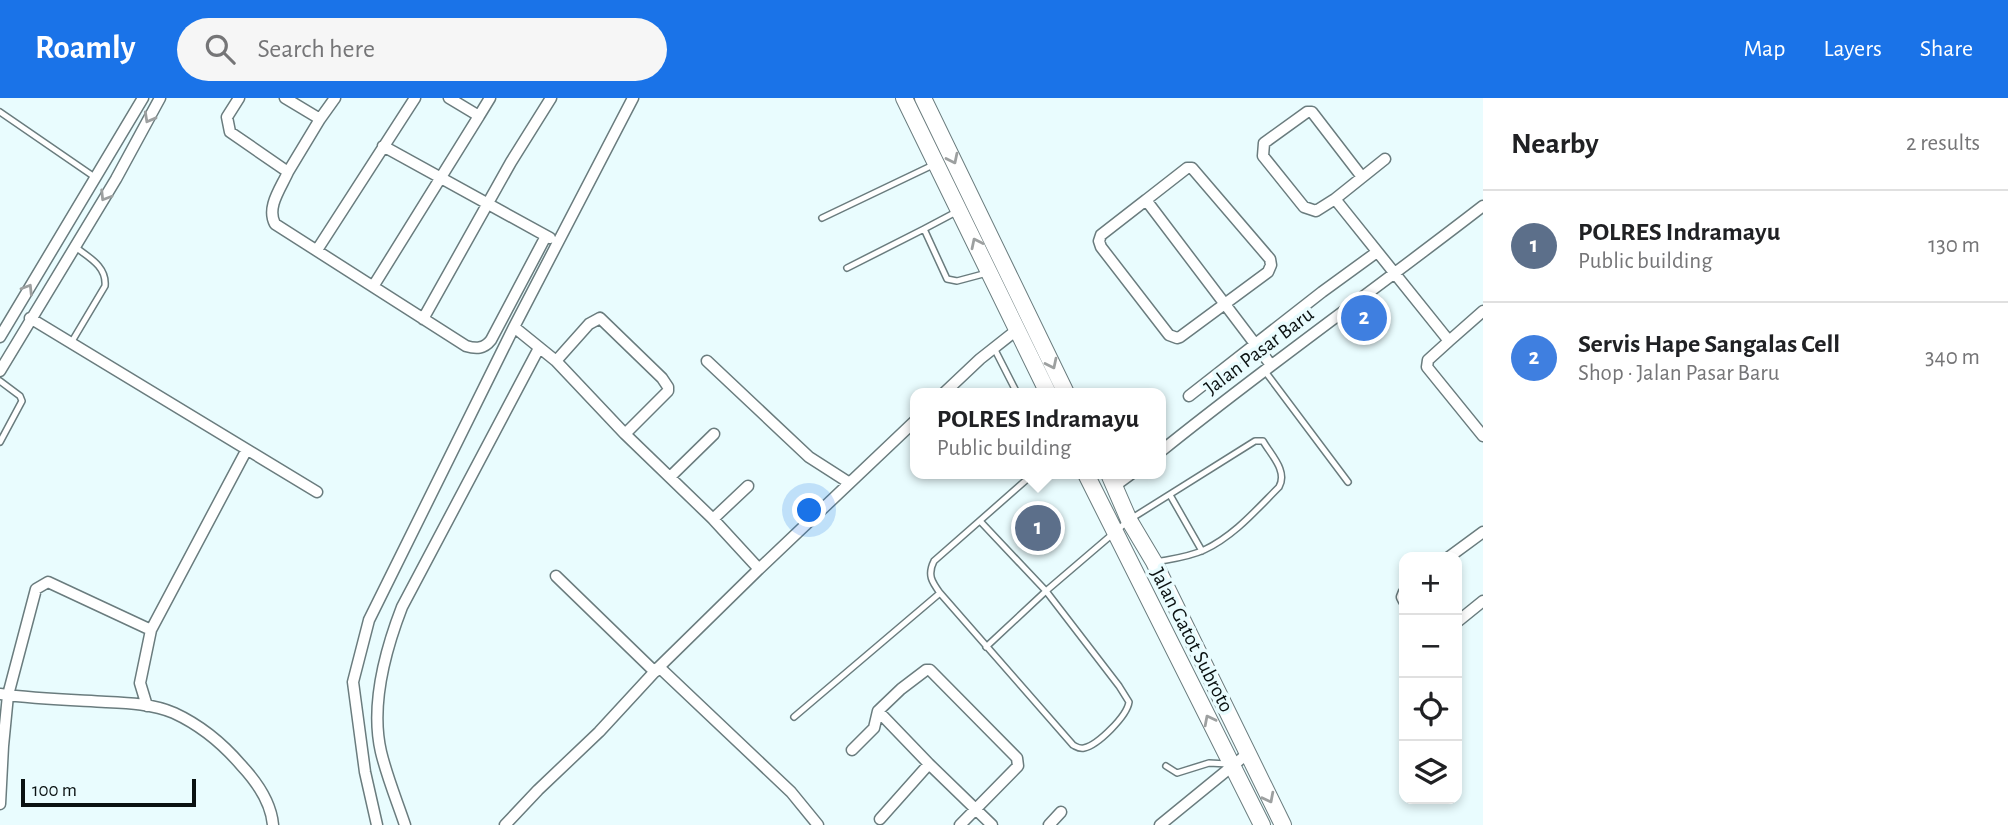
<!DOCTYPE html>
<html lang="en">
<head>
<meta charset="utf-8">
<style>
  body { margin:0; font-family:"Alegreya Sans",sans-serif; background:#f6f6f6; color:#202124 }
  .controls { position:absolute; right:21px; bottom:21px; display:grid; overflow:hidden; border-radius:14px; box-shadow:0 4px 10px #0003 }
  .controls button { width:63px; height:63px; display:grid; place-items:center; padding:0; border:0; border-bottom:2px solid #e0e0e0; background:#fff; color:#202124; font:35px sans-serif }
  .scale { position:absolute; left:21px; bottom:18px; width:175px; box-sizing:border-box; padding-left:7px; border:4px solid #0a1111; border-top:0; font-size:19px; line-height:24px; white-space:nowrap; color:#0a1111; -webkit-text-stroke:5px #e9fcfe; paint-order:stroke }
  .you { position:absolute; left:810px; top:413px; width:24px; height:24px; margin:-18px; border:5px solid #fff; border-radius:50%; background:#1a73e8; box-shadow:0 0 0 10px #1a73e833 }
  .badge { display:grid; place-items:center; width:46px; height:46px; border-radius:50%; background:#1a73e8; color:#fff; font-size:23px; font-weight:700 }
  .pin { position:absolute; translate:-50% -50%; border:4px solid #fff; box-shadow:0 2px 7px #0006 }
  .popup { position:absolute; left:910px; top:290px; width:256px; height:91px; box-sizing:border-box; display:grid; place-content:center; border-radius:14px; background:#fff; filter:drop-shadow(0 2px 5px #0005); font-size:23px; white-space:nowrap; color:#757577 }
  .popup b { font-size:26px; color:#202124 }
  .popup::after { content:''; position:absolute; left:50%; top:100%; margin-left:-14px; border:14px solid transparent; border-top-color:#fff }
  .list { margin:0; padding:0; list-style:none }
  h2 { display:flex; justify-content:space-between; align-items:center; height:91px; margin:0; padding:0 28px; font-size:30px }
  h2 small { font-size:23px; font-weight:400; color:#757577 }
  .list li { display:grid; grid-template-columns:46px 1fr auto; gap:21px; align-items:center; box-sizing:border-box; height:112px; padding:0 28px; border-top:2px solid #e0e0e0 }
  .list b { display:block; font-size:26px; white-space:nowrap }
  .list p { margin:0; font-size:23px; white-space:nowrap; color:#757577 }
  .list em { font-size:23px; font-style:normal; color:#757577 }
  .icon { flex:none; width:38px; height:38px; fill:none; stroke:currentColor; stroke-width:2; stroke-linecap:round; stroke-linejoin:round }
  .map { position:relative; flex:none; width:1483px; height:727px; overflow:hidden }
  header { display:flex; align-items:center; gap:42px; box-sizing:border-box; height:98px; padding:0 35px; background:#1a73e8; color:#fff }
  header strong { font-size:33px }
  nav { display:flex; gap:38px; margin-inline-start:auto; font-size:24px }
  .search { width:490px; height:63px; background:#f6f6f6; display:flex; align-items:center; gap:18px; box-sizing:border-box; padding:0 24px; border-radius:38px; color:#757577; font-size:26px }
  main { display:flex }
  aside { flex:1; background:#fff }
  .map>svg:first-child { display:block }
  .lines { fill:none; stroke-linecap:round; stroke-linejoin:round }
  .lane-casing { stroke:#6a7c7e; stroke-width:8 }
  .street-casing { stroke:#6a7c7e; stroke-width:13 }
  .secondary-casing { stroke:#6a7c7e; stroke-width:18 }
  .lane { stroke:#fff; stroke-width:5 }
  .street { stroke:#fff; stroke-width:10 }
  .secondary { stroke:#fff; stroke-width:16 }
  .oneway { stroke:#9da0a0 }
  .labels { text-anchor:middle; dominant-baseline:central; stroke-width:7; stroke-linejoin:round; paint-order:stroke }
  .street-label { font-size:21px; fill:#0a1111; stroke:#e9fcfe }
</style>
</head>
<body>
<header>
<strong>Roamly</strong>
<div class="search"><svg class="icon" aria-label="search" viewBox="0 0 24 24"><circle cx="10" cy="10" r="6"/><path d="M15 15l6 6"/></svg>Search here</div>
<nav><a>Map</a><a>Layers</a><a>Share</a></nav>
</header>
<main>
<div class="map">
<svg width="1483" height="727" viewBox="0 0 1483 727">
  <rect width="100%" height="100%" fill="#e9fcfe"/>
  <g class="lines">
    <g class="lane-casing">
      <path id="lane" d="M0,14L96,80
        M822,120L933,67
        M924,131L958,113
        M847,170L924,131L947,181L957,183L987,175
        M71,245L105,188C107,168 88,159 74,148
        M994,250L1017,295
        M1264,272L1348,384
        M0,283L20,298L22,303L0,344
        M1170,397L1202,453
        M980,423L1046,493L986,549
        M940,495C932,484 927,477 934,463L1033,376
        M794,619L940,495L1073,647C1077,649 1079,651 1084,650C1098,647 1127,618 1129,604L1119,588L1046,493L1129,422L1255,343H1263C1271,357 1288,373 1279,389C1256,412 1234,438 1204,452C1189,459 1171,461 1156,464
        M1166,668L1177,675L1209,665L1228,666"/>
    </g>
    <g class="street-casing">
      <path id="street" d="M239,0L227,19L230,34L288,74C281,90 266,109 275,126L466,248C476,251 484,251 491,242L546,138
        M285,0L320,21L335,0
        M479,18L490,0
        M383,48L550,140
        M1385,61L1335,101L1449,243L1428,262L1427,269L1483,338
        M288,74L320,21
        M1335,101L1316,113L1304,109L1263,58L1264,45L1307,14H1312L1362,79
        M1146,102L1187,70H1192L1270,161L1271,167L1268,174L1180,239L1177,240L1169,237L1101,149L1099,143L1101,137L1146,102L1271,267
        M317,152L415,0
        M374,187L479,18L449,0
        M30,220L317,394
        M423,221L511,64L551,0
        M0,239L143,0
        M1449,243L1483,213
        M556,263L589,226L600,220L662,280L668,289V293L625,336
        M707,263L809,359L848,384
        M0,273L116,81L160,0
        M944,295L980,261L1018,231
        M1189,298L1322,194L1377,154
        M1160,354C1265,269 1376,191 1483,108
        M670,379L714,336
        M1116,387L1131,376
        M713,421L748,388
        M1449,459L1483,434
        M759,471L916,322
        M556,478L655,574
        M1404,494L1402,499L1404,503
        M1457,524L1483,503
        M659,569L791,694L818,727
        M0,596C35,601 71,602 106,604C129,605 153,606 174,615C200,627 223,646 241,667C257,684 271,704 273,727
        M147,608L140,585L151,532L246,353
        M878,613L901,591L926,572H930L1017,660L1018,668L960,727
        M852,652L874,630L878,613L929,666L992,727
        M0,706L3,648L8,597L36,491L48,484L151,532
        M880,721L929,666
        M377,727L365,674L353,584L369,522L514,229L633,0
        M405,727C397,703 387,679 381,654C370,607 385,553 402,509L539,250
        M505,727L538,692L599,634L659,569L759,471L713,421L625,336L556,263L514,229
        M1049,727L1061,714
        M1160,727L1247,656"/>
    </g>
    <g class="secondary-casing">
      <path id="secondary" d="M904,0L1048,295
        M923,0L1066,295
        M1086,376L1262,727
        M1109,376L1129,422L1154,464L1283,727"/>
    </g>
    <use href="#lane" class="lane"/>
    <use href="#street" class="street"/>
    <use href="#secondary" class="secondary"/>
  </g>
  <defs><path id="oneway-chevron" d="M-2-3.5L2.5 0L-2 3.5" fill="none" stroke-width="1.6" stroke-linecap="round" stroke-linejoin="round" transform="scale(1.75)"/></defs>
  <g class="oneway">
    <use href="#oneway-chevron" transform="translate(149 20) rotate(119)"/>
    <use href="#oneway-chevron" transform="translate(953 61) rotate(64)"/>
    <use href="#oneway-chevron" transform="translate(105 98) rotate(122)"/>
    <use href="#oneway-chevron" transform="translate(976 145) rotate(-116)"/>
    <use href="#oneway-chevron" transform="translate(28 191) rotate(-58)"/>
    <use href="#oneway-chevron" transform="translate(1052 266) rotate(64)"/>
    <use href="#oneway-chevron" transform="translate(1209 622) rotate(-117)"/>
    <use href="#oneway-chevron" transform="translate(1269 700) rotate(63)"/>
  </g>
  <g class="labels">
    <g class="street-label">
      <text transform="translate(1259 253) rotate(-37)">Jalan Pasar Baru</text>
      <text transform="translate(1192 542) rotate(63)">Jalan Gatot Subroto</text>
    </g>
  </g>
</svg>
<div class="controls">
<button>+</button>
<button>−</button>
<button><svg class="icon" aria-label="locate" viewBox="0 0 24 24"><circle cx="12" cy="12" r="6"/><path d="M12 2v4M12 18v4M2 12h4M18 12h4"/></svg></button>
<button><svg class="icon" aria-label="layers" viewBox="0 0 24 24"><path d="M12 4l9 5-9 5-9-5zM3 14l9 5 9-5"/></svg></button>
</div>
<div class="scale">100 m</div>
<div class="you"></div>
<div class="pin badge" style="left:1038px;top:430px;background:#5c6f8a">1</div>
<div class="popup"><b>POLRES Indramayu</b>Public building</div>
<div class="pin badge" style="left:1364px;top:220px;background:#3f7fe0">2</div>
</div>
<aside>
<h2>Nearby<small>2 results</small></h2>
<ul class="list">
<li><span class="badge" style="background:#5c6f8a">1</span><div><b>POLRES Indramayu</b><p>Public building</p></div><em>130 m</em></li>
<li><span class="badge" style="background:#3f7fe0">2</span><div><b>Servis Hape Sangalas Cell</b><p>Shop · Jalan Pasar Baru</p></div><em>340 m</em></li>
</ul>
</aside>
</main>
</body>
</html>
